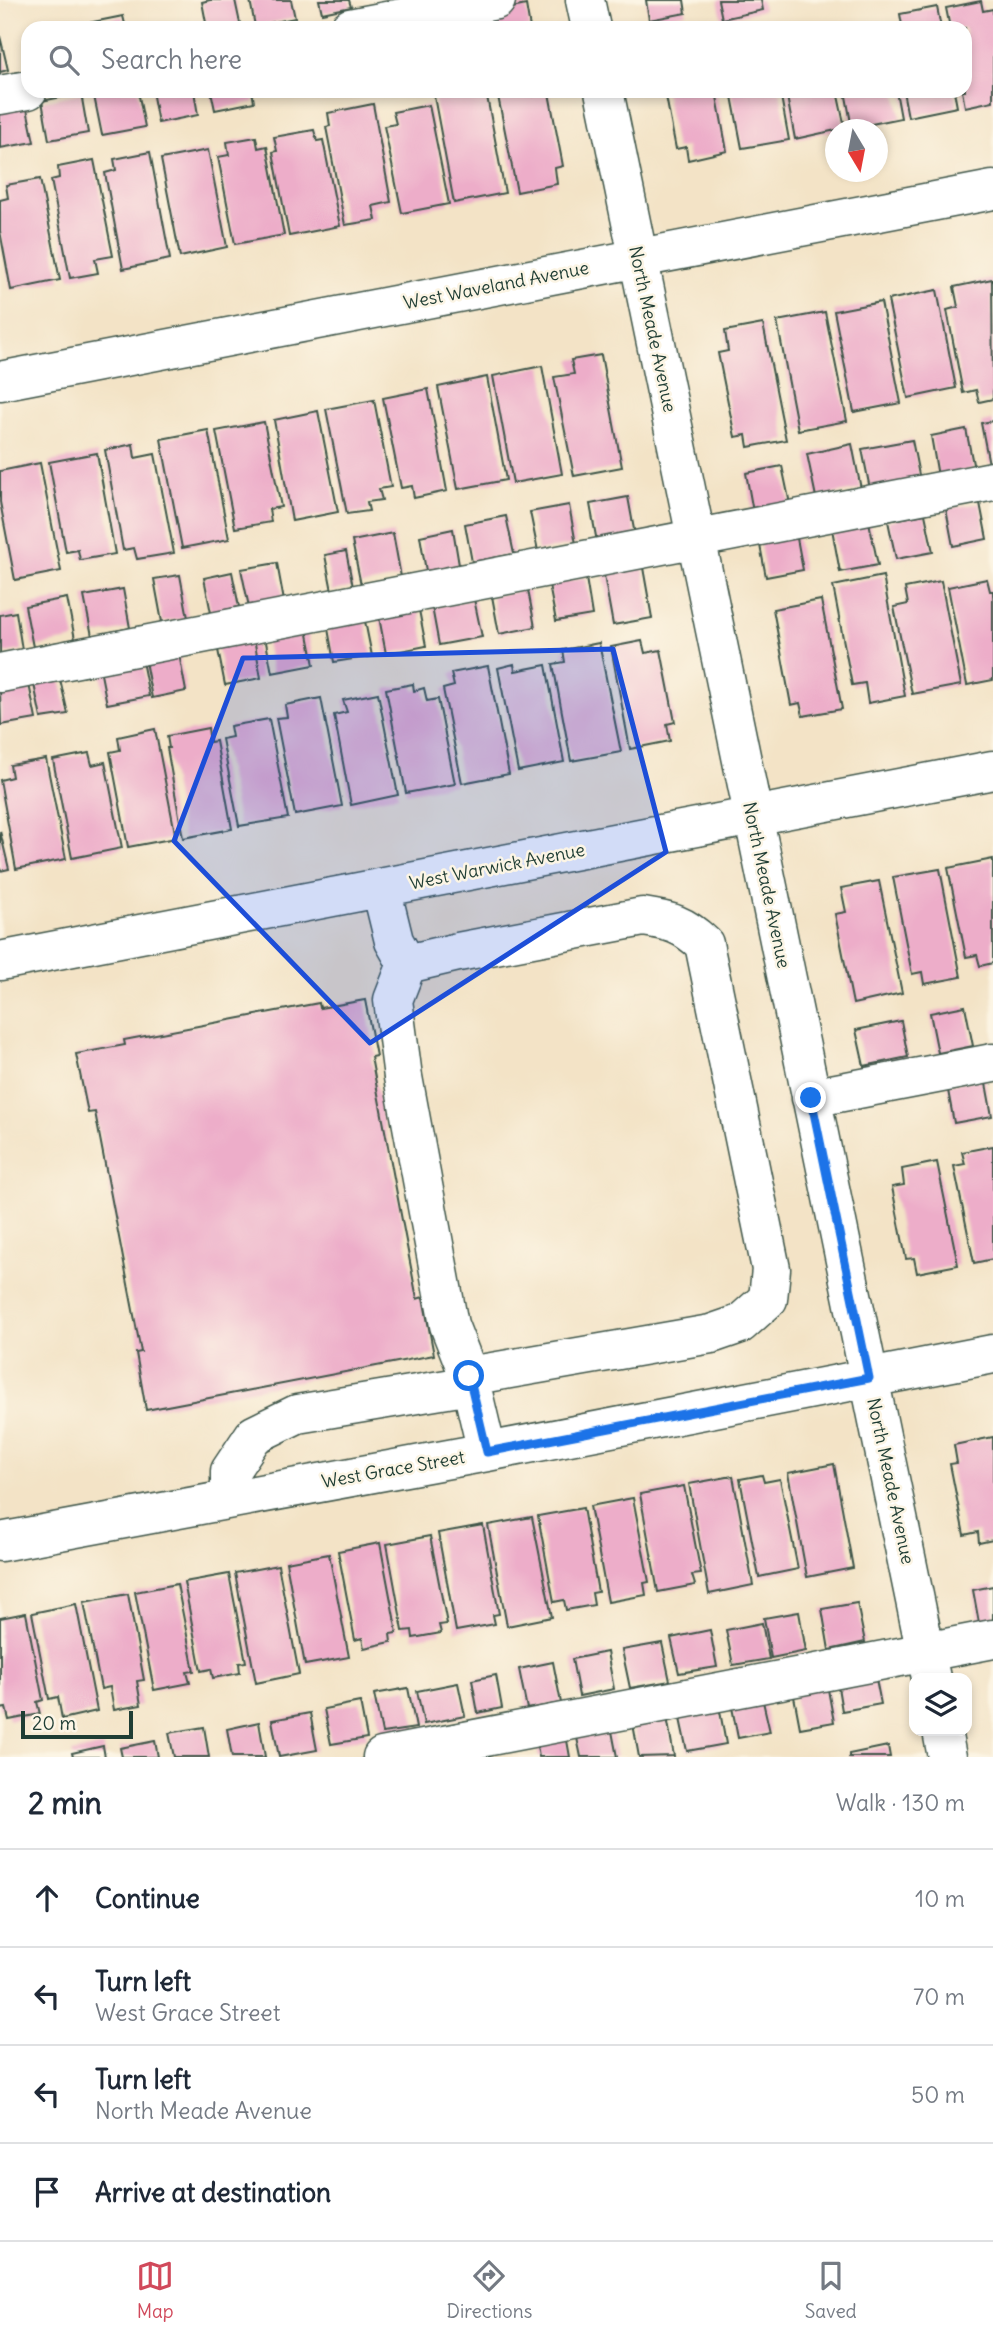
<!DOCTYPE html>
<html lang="en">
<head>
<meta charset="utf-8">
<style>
  body { margin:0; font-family:Delius,sans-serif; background:#f6f6f7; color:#1f2937 }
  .controls { position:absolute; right:21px; bottom:21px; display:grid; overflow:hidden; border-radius:14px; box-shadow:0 4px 10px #0003 }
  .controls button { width:63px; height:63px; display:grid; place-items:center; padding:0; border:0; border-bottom:2px solid #e0e1e3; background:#fff; color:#1f2937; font:35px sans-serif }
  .compass { position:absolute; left:825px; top:119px; width:63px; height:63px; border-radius:50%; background:#fff; box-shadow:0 4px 10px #0003; rotate:170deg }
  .scale { position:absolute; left:21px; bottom:18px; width:112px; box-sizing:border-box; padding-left:7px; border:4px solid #1f3d34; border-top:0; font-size:19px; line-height:24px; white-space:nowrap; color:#1f3d34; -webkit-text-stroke:5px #fcf5e5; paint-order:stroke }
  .stop { position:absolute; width:21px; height:21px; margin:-16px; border:5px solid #1a73e8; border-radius:50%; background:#fff }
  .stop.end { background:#1a73e8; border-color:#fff; box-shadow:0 2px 7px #0008 }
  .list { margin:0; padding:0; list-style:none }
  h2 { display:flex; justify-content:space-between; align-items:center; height:91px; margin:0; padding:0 28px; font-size:30px }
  h2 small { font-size:23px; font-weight:400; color:#747a83 }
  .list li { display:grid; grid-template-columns:46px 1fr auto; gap:21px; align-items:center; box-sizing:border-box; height:98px; padding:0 28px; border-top:2px solid #e0e1e3 }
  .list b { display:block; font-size:26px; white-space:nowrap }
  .list p { margin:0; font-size:23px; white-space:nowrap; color:#747a83 }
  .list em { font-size:23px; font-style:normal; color:#747a83 }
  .icon { flex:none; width:38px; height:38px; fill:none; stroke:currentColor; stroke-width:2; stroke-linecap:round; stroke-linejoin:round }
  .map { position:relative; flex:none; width:993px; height:1757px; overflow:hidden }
  .search { position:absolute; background:#fff; box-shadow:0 4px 10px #0003; left:21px; right:21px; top:21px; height:77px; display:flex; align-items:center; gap:18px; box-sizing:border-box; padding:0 24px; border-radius:21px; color:#747a83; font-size:26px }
  .sheet { height:483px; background:#fff }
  nav { display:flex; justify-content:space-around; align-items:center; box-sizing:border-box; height:98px; border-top:2px solid #e0e1e3; background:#fff; font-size:19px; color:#747a83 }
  nav a { display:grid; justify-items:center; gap:4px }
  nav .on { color:#d1495b }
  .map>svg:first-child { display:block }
  .building { fill:#edadc9 }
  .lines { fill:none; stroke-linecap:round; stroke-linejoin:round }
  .minor-casing { stroke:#3f564a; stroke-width:41 }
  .minor { stroke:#fff; stroke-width:38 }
  .route { stroke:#1a73e8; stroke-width:9 }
  .marked { fill:#1d4ed8; fill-opacity:0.2; stroke:#1d4ed8; stroke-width:5; stroke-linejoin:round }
  .labels { text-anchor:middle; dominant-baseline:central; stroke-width:5; stroke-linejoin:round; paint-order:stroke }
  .street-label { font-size:18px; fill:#1f3d34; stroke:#fcf5e5 }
</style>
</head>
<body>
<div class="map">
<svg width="993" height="1757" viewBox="0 0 993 1757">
  <rect width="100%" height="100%" fill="#fcf5e5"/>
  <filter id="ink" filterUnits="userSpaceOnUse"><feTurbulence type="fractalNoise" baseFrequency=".0143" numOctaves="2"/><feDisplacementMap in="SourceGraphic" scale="14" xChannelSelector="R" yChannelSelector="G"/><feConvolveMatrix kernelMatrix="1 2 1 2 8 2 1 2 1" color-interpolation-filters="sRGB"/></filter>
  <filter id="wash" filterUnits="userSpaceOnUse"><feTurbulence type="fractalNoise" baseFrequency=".00686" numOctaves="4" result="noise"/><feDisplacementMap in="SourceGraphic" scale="28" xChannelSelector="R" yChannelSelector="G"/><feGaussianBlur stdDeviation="1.57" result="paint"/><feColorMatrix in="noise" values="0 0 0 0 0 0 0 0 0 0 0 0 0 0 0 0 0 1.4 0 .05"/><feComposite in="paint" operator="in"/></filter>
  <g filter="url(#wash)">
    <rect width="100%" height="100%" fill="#f3e3c6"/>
    <g id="blocks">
      <path class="building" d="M210,0H235L241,28H207L202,2Z
        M250,0H291L295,18L255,26Z
        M319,0H349L351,7L322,13Z
        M646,0H684L686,13L649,20Z
        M718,0H761L763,10L722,19Z
        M981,1L983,11L993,9V101L965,107L962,91H965V28H950L946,8Z
        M526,5L530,28H492L489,13Z
        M937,7L941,28H892L902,25L900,14Z
        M123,16L126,28H89L88,23Z
        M0,36L8,70L0,72Z
        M93,91H138L145,127L102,135Z
        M152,91H194L198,115L158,123Z
        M211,91H252L254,102L215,110Z
        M433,91H486L505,193L454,203Z
        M497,91H534V96L549,93L563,166L555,168L557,184L517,192Z
        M665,91H716L727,151L688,160L686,147L676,149Z
        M731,91H780L789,140L742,148Z
        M786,91H837L845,128L795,139Z
        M845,91H896L901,118L852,128Z
        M903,91H954L957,107L908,117Z
        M81,93L88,133L49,140L42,101Z
        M26,104L34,142L0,148V109Z
        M373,104L391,202L373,206L376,220L345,225L326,127L330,126L328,113Z
        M429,105L449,204L402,213L384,126L396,124L393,112Z
        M314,130L317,141L323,140L340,226L289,236L273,152L277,151L274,137Z
        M256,137L258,148L267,146L284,235L235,244L218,157L229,155L227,142Z
        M208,150L227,247L180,257L161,159Z
        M150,152L170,259L123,269L105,173L116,170L114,159Z
        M94,160L113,256L95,259L98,273L70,278L51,180L59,178L58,167Z
        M40,179L60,280L11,290L0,231V200L8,198L6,185Z
        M992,279L993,399L979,402L976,390L963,393L947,310L958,307L954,287Z
        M937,290L956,388L908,398L888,300Z
        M881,302L901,403L854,412L834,311Z
        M825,312L847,421L798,430L777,321Z
        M763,324L786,440L748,447L746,435L735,437L718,353L728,351L725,331Z
        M601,355L622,467L574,476L554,377L574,374L571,360Z
        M542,366L562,474L513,483L493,376Z
        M487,377L506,480L458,489L438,387Z
        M428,389L447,491L414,498L412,486L401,488L383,398Z
        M374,400L391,487L379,489L382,500L367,502L369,511L347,514L326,409Z
        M318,411L338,512L292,521L274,420Z
        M993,421V463L989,464L981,423Z
        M264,422L281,507L269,509L271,522L235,528L216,431Z
        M966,429L974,469L938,476L931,436Z
        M208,430L229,539L182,548L161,439Z
        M912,440L920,480L870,489L862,449Z
        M133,444L135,458L155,454L174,553L137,559L134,548L123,550L105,450Z
        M852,444L861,489L816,497L807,454Z
        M97,453L115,554L80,560L78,550L66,552L49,462Z
        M40,463L61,571L15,580L0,502V471Z
        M782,466L790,504L753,512L746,473Z
        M628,497L635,535L597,542L590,504Z
        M980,503L987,539L953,546L946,509Z
        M569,505L576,544L538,551L530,512Z
        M925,514L933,552L896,559L888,521Z
        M506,516L514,554L472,562L465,524Z
        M869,522L878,565L840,572L832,529Z
        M453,529L459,565L426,571L420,536Z
        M393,533L401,577L361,585L352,541Z
        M796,533L803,570L766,577L759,540Z
        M346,551L353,587L332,591L325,555Z
        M642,562L652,618L613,625L603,570Z
        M277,563L284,601L249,607L241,569Z
        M232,572L239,607L211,613L204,578Z
        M180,575L188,618L162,622L154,579Z
        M883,576L905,696L868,703L865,683L852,685L833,586Z
        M586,578L592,615L556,621L549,585Z
        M987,579L990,591H993V680L967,685L948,587Z
        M941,581L961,685L912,694L894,607L908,604L905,588Z
        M123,589L130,628L92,636L84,596Z
        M528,590L535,627L499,634L492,596Z
        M67,598L75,639L33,647L25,606Z
        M474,599L482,637L439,645L432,607Z
        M821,600L842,709L803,716L800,703L791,705L773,609Z
        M419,610L426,646L386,654L379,617Z
        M16,612L22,650L0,654V615Z
        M364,616L372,656L334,662L327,623Z
        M307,629L314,665L272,673L265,637Z
        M254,638L261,678L225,685L217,645Z
        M642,641L645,653L661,650L675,722L667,724L670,741L630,749L611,647Z
        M599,643L621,752L571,761L553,664L565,662L563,650Z
        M179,654L186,691L152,698L145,661Z
        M142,661L149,696L107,704L100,669Z
        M514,664L515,671L546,665L564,762L518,771L498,668Z
        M488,666L509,774L462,783L443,689L454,686L451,673Z
        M60,679L68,714L41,718L34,684Z
        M29,684L36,719L1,725L0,689Z
        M413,684L414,691L424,688L427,701L438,699L455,784L406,793L386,689Z
        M378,693L398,795L351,805L334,715L347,712L343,700Z
        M321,698L342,806L295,815L276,718L287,717L285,705Z
        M269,719L288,818L239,826L222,739L232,737L230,726Z
        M208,728L210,742L216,741L232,829L183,838L167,748H169L167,736Z
        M155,729L176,838L128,847L110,752L120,750L118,737Z
        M89,753L92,765L105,762L122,848L72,858L53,760Z
        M46,759L66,859L16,869L0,780L12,777L10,765Z
        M0,831L9,869L0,871Z
        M993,859V963L980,966L977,955L966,957L948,868Z
        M940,869L961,977L924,984L922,972L912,974L893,877Z
        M879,881L902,993L853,1004L835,914L846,912L841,888Z
        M365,1000L376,1056L371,1057L417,1299L423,1297L434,1355L146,1410L136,1353L141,1352L95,1112L88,1113L76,1054L125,1045L124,1040L319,1003L320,1008Z
        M965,1006L973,1046L938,1053L930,1013Z
        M901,1021L908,1057L864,1066L856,1030Z
        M985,1078L992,1116L954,1123L947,1085Z
        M993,1146V1259L974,1263L954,1166L965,1164L962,1152Z
        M937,1162L958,1265L917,1273L914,1258L906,1259L892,1187L904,1185L902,1169Z
        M993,1437V1540L979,1543L978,1532L964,1535L950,1464L957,1463L954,1445Z
        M834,1464L853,1568L807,1577L788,1473Z
        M762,1475L764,1482L780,1479L798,1569L759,1577L740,1479Z
        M733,1476L753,1585L709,1594L689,1484Z
        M684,1486L701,1574L692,1575L695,1585L658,1592L640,1494Z
        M633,1498L649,1582L644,1583L646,1595L608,1602L590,1506Z
        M583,1508L598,1592L592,1593L594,1605L566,1610L564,1600L554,1602L538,1516Z
        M532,1517L552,1617L507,1626L488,1525Z
        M483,1525L499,1614L493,1615L495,1624L456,1631L438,1533Z
        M430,1536L447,1624L439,1625L441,1633L413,1638L412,1630L403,1631L387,1544Z
        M380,1543L397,1633L390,1634L391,1642L364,1648L362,1638L355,1640L338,1551Z
        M329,1554L349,1657L305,1665L286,1562Z
        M278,1565L299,1674L256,1683L235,1573Z
        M229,1574L246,1662L239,1663L240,1673L213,1678L211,1669L201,1671L184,1582Z
        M177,1584L194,1671L187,1672L190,1683L154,1690L135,1592Z
        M993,1586V1620L979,1623L973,1590Z
        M128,1594L144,1680L137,1681L141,1705L114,1710L110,1687L101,1689L84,1602Z
        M857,1603L865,1642L829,1650L822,1609Z
        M76,1604L97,1711L62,1719L58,1697L49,1699L32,1613Z
        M799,1612L806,1651L771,1658L764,1618Z
        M26,1613L43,1700L37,1702L40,1714L9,1720L6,1708L0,1709V1618Z
        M762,1623L769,1659L733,1665L726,1630Z
        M710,1630L717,1667L679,1673L671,1638Z
        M662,1643L670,1681L630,1688L622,1650Z
        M607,1652L614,1689L579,1696L572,1659Z
        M553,1662L561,1703L527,1709L519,1669Z
        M875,1674L881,1704L842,1711L837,1681Z
        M496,1675L502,1708L478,1713L472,1680Z
        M458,1683L465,1716L424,1724L417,1691Z
        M827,1684L834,1722L800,1728L793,1691Z
        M408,1688L416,1728L382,1733L374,1694Z
        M762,1697L770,1732L738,1738L731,1702Z
        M360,1702L367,1738L331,1744L324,1709Z
        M719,1706L726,1744L687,1751L679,1714Z
        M310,1713L317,1750L279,1757L272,1720Z
        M667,1717L674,1756L639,1757L633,1724Z
        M259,1722L265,1757H232L227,1729Z
        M611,1726L617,1757H581L576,1733Z
        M204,1727L209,1757H174L169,1733Z
        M566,1735L570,1757H539L536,1741Z
        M155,1741L158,1757H122L120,1748Z
        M103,1746L105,1757H73L72,1753Z
        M888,1746L890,1757H849V1754Z"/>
    </g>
  </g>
  <g filter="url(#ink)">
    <use href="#blocks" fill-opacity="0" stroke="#3f564a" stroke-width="2"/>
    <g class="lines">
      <g class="minor-casing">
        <path id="minor" d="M585,0L591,28
          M350,28L496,0
          M604,91L931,1678
          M0,95L28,90
          M0,381L993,190
          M0,673L993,481
          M381,888L394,941L407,964
          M0,961L993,770
          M811,1098L993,1063
          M469,1376L449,1325L403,1077L393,1000L407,964L458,952L643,917C670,921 683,924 704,944L771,1269L768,1299L740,1324L711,1334L469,1376L487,1452
          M230,1498V1471L254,1435L297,1414L471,1385
          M0,1542L487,1452L993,1354
          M942,1731L947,1757
          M382,1757L993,1639"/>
      </g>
      <use href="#minor" class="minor"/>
    </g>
  </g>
  <g class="lines" filter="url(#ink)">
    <path class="route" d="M469,1376L487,1452L869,1378L811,1098"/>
  </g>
  <path class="marked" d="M613,649L666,852L370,1043L174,841L243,658Z"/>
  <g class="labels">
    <g class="street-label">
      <text transform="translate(496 285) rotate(-11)">West Waveland Avenue</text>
      <text transform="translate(653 329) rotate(78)">North Meade Avenue</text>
      <text transform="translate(497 866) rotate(-11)">West Warwick Avenue</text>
      <text transform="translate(767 885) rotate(78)">North Meade Avenue</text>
      <text transform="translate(393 1469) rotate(-10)">West Grace Street</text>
      <text transform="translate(891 1481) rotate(78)">North Meade Avenue</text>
    </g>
  </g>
</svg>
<div class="controls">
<button><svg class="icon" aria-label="layers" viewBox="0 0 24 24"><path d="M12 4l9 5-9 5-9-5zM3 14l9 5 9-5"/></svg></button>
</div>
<svg class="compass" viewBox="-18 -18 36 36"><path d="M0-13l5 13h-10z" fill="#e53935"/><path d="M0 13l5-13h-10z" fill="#747a83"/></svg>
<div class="scale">20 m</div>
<div class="stop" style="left:469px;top:1376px"></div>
<div class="stop end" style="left:811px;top:1098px"></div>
<div class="search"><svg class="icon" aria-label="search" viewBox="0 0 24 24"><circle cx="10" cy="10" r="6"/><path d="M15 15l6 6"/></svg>Search here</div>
</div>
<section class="sheet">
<h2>2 min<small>Walk · 130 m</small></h2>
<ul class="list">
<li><svg class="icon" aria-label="ahead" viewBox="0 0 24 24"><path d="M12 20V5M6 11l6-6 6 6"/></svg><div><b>Continue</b></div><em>10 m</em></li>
<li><svg class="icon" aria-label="left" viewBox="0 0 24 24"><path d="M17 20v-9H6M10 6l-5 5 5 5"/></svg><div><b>Turn left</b><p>West Grace Street</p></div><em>70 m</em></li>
<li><svg class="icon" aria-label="left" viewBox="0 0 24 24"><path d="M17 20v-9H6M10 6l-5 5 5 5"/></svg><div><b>Turn left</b><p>North Meade Avenue</p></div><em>50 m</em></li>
<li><svg class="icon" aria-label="arrive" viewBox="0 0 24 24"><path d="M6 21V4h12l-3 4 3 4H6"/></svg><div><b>Arrive at destination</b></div></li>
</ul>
</section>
<nav>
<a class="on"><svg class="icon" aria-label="map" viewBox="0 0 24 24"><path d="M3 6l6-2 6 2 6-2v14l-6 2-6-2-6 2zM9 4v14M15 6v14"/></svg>Map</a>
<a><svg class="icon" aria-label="directions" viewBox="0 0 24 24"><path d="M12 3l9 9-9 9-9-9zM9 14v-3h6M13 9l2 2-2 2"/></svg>Directions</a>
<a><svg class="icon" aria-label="saved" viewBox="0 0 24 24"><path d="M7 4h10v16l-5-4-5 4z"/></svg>Saved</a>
</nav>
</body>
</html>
